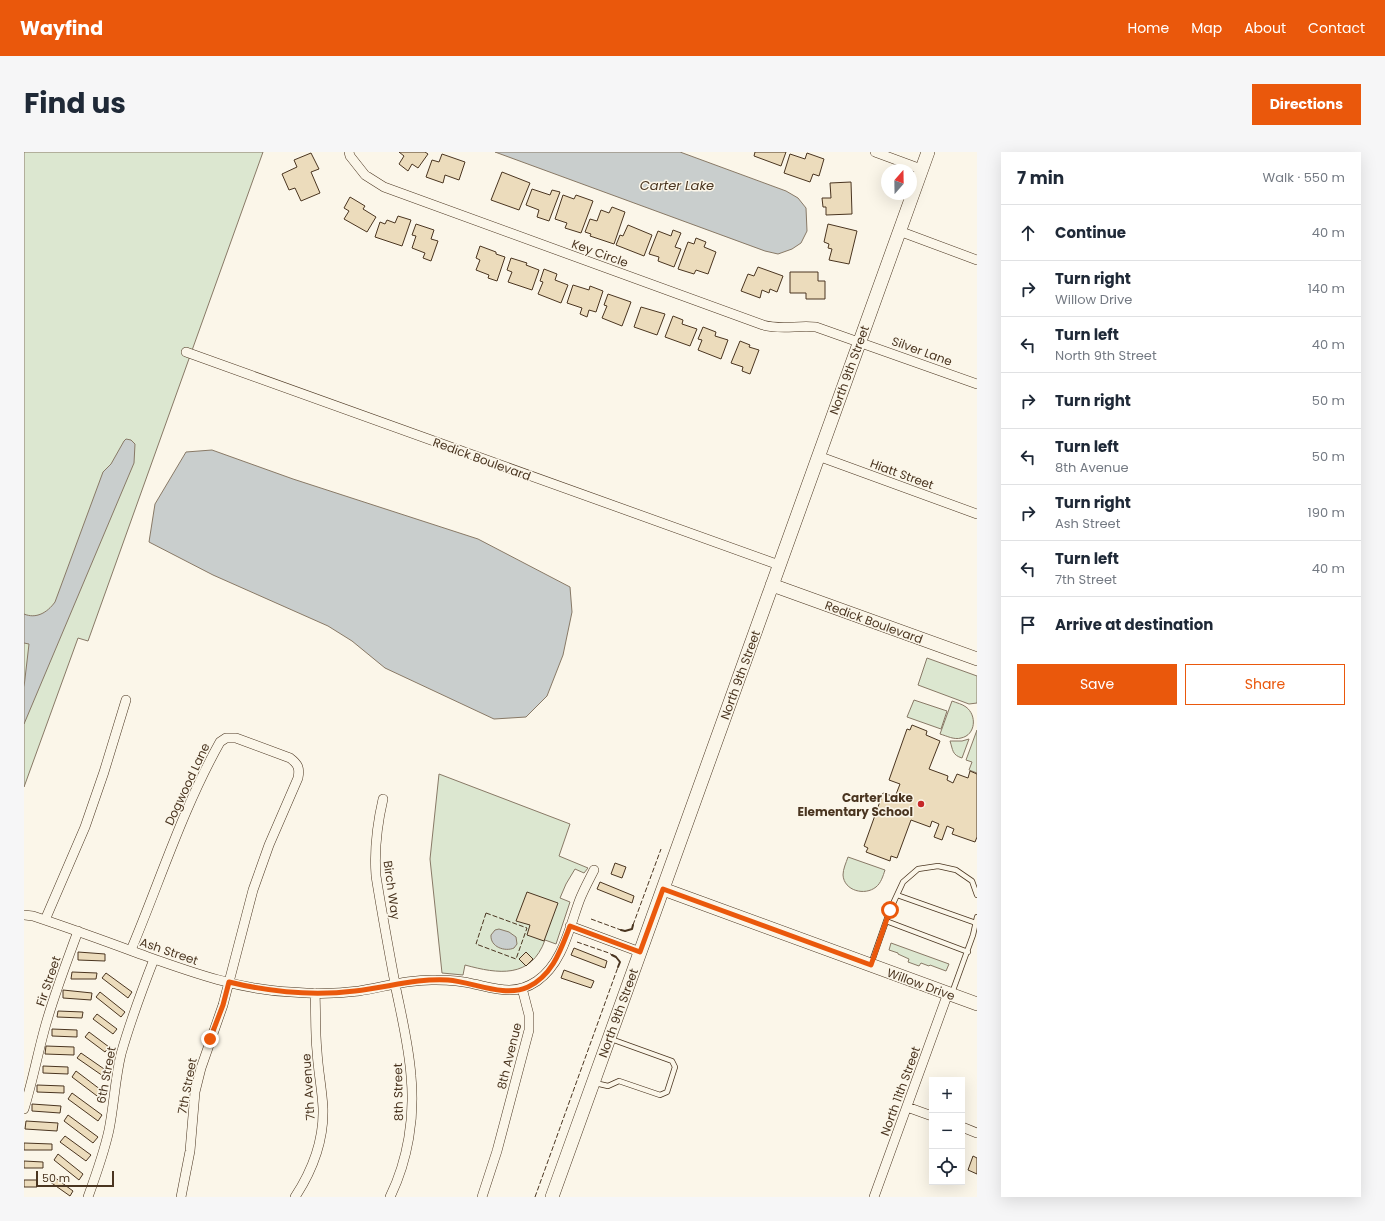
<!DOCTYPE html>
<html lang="en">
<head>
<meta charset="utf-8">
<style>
  body { margin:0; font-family:Poppins,sans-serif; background:#f6f6f7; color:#1f2937 }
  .controls { position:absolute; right:12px; bottom:12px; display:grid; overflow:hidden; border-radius:0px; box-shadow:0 4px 16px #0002 }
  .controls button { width:36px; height:36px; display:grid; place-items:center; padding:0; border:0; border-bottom:1px solid #e0e1e3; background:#fff; color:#1f2937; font:20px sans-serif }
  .compass { position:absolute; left:857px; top:12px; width:36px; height:36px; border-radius:50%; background:#fff; box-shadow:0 4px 16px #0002; rotate:20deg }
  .scale { position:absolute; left:12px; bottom:10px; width:78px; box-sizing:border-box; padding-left:4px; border:2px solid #4a3520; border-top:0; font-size:11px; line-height:14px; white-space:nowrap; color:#4a3520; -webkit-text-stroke:3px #fbf6e9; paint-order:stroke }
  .stop { position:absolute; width:12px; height:12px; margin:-9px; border:3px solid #ea580c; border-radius:50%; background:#fff }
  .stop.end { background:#ea580c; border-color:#fff; box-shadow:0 1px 4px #0008 }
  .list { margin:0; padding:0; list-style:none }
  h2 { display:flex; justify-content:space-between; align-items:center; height:52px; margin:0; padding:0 16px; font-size:17px }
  h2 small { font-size:13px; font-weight:400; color:#747a83 }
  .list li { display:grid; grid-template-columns:26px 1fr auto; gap:12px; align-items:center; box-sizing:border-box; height:56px; padding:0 16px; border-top:1px solid #e0e1e3 }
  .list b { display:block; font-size:15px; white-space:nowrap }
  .list p { margin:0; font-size:13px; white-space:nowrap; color:#747a83 }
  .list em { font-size:13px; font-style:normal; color:#747a83 }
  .actions { display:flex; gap:8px; padding:12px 16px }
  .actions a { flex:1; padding:9px 0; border:1px solid #ea580c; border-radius:0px; text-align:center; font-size:14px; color:#ea580c }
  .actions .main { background:#ea580c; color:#fff }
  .icon { flex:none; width:22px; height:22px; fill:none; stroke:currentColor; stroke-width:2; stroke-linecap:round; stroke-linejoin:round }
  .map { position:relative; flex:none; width:953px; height:1045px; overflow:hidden; border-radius:0px }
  header { display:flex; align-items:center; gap:24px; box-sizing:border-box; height:56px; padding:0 20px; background:#ea580c; color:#fff }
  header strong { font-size:19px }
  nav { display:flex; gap:22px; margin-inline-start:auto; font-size:14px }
  .intro { display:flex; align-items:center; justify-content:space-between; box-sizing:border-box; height:96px; padding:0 24px }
  h1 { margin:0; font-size:28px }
  .button { padding:10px 18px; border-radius:0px; background:#ea580c; color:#fff; font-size:14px; font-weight:700 }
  main { display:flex; gap:24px; padding:0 24px }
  aside { flex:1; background:#fff; border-radius:0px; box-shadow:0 4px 16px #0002 }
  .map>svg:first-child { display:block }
  .green { fill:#dce7d0; stroke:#887966 }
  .water { fill:#c9cecd; stroke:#887966 }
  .building { fill:#ecdcbc; stroke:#4a3520 }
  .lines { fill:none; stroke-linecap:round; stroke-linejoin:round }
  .lane-casing { stroke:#4a3520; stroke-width:6 }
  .street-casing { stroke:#4a3520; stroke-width:10 }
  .secondary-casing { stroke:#4a3520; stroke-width:14 }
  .lane { stroke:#fbf6e9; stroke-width:4.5 }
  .street { stroke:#fbf6e9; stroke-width:9 }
  .secondary { stroke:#fbf6e9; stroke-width:13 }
  .fence { stroke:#4a3520; stroke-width:1; stroke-dasharray:5 2; stroke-linecap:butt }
  .wall { stroke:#4a3520; stroke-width:2 }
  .route { stroke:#ea580c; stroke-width:5 }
  .poi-dot { fill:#c62828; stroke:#fbf6e9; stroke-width:1.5 }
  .labels { text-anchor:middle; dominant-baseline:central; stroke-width:3; stroke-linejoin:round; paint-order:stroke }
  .street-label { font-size:12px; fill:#4a3520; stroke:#fbf6e9 }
  .poi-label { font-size:12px; font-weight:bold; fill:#4a3520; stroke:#fbf6e9; text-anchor:end }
  .water-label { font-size:13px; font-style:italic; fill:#4a3520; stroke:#fbf6e9 }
</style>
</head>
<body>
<header>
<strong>Wayfind</strong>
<nav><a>Home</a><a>Map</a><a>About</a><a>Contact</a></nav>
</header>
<div class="intro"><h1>Find us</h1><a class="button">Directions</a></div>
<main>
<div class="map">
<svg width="953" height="1045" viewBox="0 0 953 1045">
  <rect width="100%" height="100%" fill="#fbf6e9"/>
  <path class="green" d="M0,0H239L64,489L54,486L0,635Z
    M903,506L953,524V551L945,552L894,533Z
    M890,548L923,559L917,577L883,565Z
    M928,549C933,551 938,552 942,555C953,563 952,583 937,586C930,588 923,584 916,582Z
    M953,578V621L945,618L948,610L942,608Z
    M945,587L938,606C928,603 929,598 926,589H938Z
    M415,622L546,672L535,704L564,716L560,721L551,717L542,732L536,746L546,750L532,792L521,788C507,827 474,822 441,813L439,823L418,821L406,707Z
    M824,705L861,718C859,724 857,731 852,735C841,744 820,739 819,723C819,717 822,711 824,705Z
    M867,791L925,812L922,819L906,813L905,814L897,811L895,814L884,810L885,807L874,802V801L865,798Z"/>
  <path class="water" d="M471,0H656L762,39L774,46L782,56L783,79L777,91L768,97L754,102L741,99Z
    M102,287L107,288L111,292L110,311L0,572V535L5,492L0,491V462C12,467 23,461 31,450L79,320L87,312L100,289Z
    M188,298L269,327L454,387L546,435L548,460L539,503L523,544L502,565L470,567L361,516L328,489L304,474L189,423L125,390L131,352L162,300Z
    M475,777L485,780L492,785L493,792L490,796C481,800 466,795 467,783L471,778Z"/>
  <path class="building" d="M375,0H401L404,2L394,16L388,12L384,19L375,12L380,4Z
    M731,0H762L757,14L730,4Z
    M287,1L295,17L287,20L296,41L277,49L271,36L265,38L258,22L273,15L270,8Z
    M783,1L800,7L795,24L789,22L786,30L760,21L766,2L781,7Z
    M418,2L441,10L435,28L421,23L419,31L402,25L408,8L415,10Z
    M478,20L506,31L495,58L467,48Z
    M827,30L828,62L802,63V55H799L798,46H807L806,31Z
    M508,37L526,43L528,38L536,40L525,69L513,65L515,58L502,53Z
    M539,43L550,47L552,43L569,49L557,81L541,76L543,71L531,67Z
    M326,45L341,54L339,57L352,65L343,80L320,67L325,59L320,56Z
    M588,55L601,60L590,92L566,84L567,82L561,80L566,67L573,69L577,58L585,61Z
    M374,64L387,68L378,94L351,85L356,70L361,72L363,68L371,71Z
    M392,72L410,78L407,87L414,89L407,109L399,106L401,101L388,96L392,84L388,83Z
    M804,72L833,79L825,112L805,108L808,97L804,96L805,92L800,90Z
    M604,73L628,83L620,104L592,93L596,83L599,84Z
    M649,78L657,81L651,95L657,97L650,115L634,109L635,105L625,102L634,79L647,84Z
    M672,86L682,90L680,95L692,100L684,122L672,118L670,122L654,117L664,90L670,92Z
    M456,94L472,100V102L481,105L473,129L464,126L465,123L452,118L456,108L452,106Z
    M487,106L503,111L502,113L515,118L508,138L484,130L488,120L483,118Z
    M734,115L759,124L753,140L746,137L745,141L738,138L736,146L717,139L724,122L730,124Z
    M520,117L533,122L531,128L544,133L537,151L514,142L519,130L516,129Z
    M766,120H794V129H801V147H782V141H766Z
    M549,133L565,138L566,134L579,139L572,160L565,158L563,165L556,162L558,156L543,151Z
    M584,142L607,150L598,174L578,166L583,154L580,153Z
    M617,155L641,162L633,183L610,175Z
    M649,164L659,168L658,172L673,177L666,194L641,185Z
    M679,175L692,180L691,184L704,188L697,207L674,198L678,188L674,187Z
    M716,189L726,193L725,195L735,198L726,222L718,219L719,215L707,211Z
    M888,573L903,579L902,583L916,589L905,617L924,624L923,628L929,631L933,622L944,626L946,619L953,622V685L951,690L928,682L930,677L923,674L918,688L910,685L915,672L908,669L906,675L887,668L873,706L867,704L866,709L842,700L844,696L840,694L859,641L871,645L876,632L865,628L883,577L886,578Z
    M591,711L602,715L598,726L587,722Z
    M576,730L610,744L608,751L573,737Z
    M503,740L534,751L520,789L503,783L506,773L492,769Z
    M550,796L583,809L581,816L547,803Z
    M54,800L81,802V809L54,808Z
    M502,800L509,807L502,814L495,807Z
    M540,818L570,829L567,836L537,826Z
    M48,820L73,821L72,827H47Z
    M82,821L108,840L104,846L78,826Z
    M39,838L68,841L67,848L39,846Z
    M76,840L101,860L97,865L72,845Z
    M34,859L59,860L58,866L33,865Z
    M73,862L93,877L89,882L69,867Z
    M28,877L53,878V885L28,884Z
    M65,880L85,895L81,900L61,885Z
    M22,894L50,895V903L21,902Z
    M57,901L83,919L79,924L53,906Z
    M19,914L44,915V922L19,921Z
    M52,919L81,941L77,947L48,925Z
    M13,933L40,934V941L13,940Z
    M48,941L78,963L74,969L44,947Z
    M8,952L37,954L36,961L8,959Z
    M44,963L74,985L69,991L40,969Z
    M2,969L34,971L33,979L1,977Z
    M41,984L67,1003L62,1009L36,990Z
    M0,991L28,992V998H0Z
    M34,1002L59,1022L55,1028L30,1008Z
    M949,1004L953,1006V1022L944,1018Z
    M0,1009L19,1010V1016H0Z
    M26,1022L49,1039L46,1044L22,1027Z
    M0,1028H13V1035H0Z"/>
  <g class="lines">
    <g class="lane-casing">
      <path id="lane" d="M873,743L952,771
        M862,769L944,800
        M847,812L866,758L879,730L894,717L914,714L932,718L948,729L953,743
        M928,841L949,783L953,765
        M571,931L584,934L595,929L636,943L643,940L651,915L648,909L587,887"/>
    </g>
    <g class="street-casing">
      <path id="street" d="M325,0L326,4L341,23L360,35L739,173C757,178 774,173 792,175L953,232
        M851,0L897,17
        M875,79L953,108
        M162,200L755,413
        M794,304L953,362
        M359,647C353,673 350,697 352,724C358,762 365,799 372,837C378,866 385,895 387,924C391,965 384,1008 366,1045
        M0,763L9,764C45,776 81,789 116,802C164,819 215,838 267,840C289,842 312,842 335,839C360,835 386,827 412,828C425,828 438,829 450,832C473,837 491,844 513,829C539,811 545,776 556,747C560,737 565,728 570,718
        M21,768L61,675L80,620L102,548
        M546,774L616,800
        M107,798C136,729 159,656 196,590L202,586H212L266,606C274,612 276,616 274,626L245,693L229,738L199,853L177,916L171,940L166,999L157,1045
        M883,955L908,964
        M0,957C8,931 13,905 20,879C29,845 42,812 54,779
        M938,975L953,981
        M64,1045C72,1023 80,1001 85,978C90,953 91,927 97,902C106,870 118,838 130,807
        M271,1045C288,1019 300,988 299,956C298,937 294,918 293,899C291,880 292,860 291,841
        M458,1045L473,999L505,878V863L498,836
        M850,1045L924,841"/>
    </g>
    <g class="secondary-casing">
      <path id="secondary" d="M748,433L953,507
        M639,737L953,852
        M528,1045L904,0"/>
    </g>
    <use href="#lane" class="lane"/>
    <use href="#street" class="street"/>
    <use href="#secondary" class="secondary"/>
    <path class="fence" d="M462,761L503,776L492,807L452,792Z
      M567,767L597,778
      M609,773L637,697
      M553,790L585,801L588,803
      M511,1045L594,815"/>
    <path class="wall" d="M597,778L601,779L608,777L609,773
      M588,803L592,805L596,810L594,815"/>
  </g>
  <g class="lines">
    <path class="route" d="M186,887L199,853L205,830C246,840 289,844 331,839C362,836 392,826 424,828C449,830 481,846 504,835C529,823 537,797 546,774L616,800L639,737L847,813L866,758"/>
  </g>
  <circle class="poi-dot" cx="897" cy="652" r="4"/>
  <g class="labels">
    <g class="street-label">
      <text transform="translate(576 101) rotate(20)">Key Circle</text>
      <text transform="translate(898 199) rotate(20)">Silver Lane</text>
      <text transform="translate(825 218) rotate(-70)">North 9th Street</text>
      <text transform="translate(458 307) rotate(20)">Redick Boulevard</text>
      <text transform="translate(878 322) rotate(20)">Hiatt Street</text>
      <text transform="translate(850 470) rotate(20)">Redick Boulevard</text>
      <text transform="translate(716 523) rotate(-70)">North 9th Street</text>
      <text transform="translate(163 632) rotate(-65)">Dogwood Lane</text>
      <text transform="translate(368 738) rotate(82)">Birch Way</text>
      <text transform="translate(145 799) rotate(19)">Ash Street</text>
      <text transform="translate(24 829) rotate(-71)">Fir Street</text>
      <text transform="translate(897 832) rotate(20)">Willow Drive</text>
      <text transform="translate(594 861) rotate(-70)">North 9th Street</text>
      <text transform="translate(485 904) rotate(-76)">8th Avenue</text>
      <text transform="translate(82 923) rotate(-79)">6th Street</text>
      <text transform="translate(163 934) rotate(-79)">7th Street</text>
      <text transform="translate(284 935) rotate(-94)">7th Avenue</text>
      <text transform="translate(876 939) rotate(-70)">North 11th Street</text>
      <text transform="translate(374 940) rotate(-91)">8th Street</text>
    </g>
    <g class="poi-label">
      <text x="889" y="645">Carter Lake<tspan x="889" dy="14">Elementary School</tspan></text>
    </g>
    <g class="water-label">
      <text x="653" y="33">Carter Lake</text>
    </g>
  </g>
</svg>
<div class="controls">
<button>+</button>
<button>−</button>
<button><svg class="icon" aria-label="locate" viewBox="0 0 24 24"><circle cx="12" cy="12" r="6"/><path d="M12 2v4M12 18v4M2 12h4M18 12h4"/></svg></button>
</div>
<svg class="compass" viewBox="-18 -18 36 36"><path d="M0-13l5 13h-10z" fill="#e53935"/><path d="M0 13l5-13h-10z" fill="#747a83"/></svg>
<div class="scale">50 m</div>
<div class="stop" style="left:866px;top:758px"></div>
<div class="stop end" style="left:186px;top:887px"></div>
</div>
<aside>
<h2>7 min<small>Walk · 550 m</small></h2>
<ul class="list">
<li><svg class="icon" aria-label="ahead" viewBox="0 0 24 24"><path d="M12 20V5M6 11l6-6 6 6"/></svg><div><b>Continue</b></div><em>40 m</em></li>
<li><svg class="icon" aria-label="right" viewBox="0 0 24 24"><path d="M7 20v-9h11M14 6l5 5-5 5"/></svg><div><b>Turn right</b><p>Willow Drive</p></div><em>140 m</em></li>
<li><svg class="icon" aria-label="left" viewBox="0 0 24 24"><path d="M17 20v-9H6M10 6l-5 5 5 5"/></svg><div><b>Turn left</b><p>North 9th Street</p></div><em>40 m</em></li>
<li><svg class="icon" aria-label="right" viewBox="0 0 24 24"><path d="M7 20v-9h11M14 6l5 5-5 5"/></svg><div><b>Turn right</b></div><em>50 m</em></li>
<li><svg class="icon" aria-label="left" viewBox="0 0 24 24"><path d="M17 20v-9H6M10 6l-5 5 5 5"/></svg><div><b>Turn left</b><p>8th Avenue</p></div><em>50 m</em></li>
<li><svg class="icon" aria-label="right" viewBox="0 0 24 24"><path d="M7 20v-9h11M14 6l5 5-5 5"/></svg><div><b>Turn right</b><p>Ash Street</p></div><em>190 m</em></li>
<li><svg class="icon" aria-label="left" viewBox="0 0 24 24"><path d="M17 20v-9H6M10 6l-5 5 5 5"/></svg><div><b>Turn left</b><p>7th Street</p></div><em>40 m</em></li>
<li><svg class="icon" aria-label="arrive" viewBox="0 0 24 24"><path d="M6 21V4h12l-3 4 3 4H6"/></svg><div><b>Arrive at destination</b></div></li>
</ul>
<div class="actions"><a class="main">Save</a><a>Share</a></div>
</aside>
</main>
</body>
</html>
